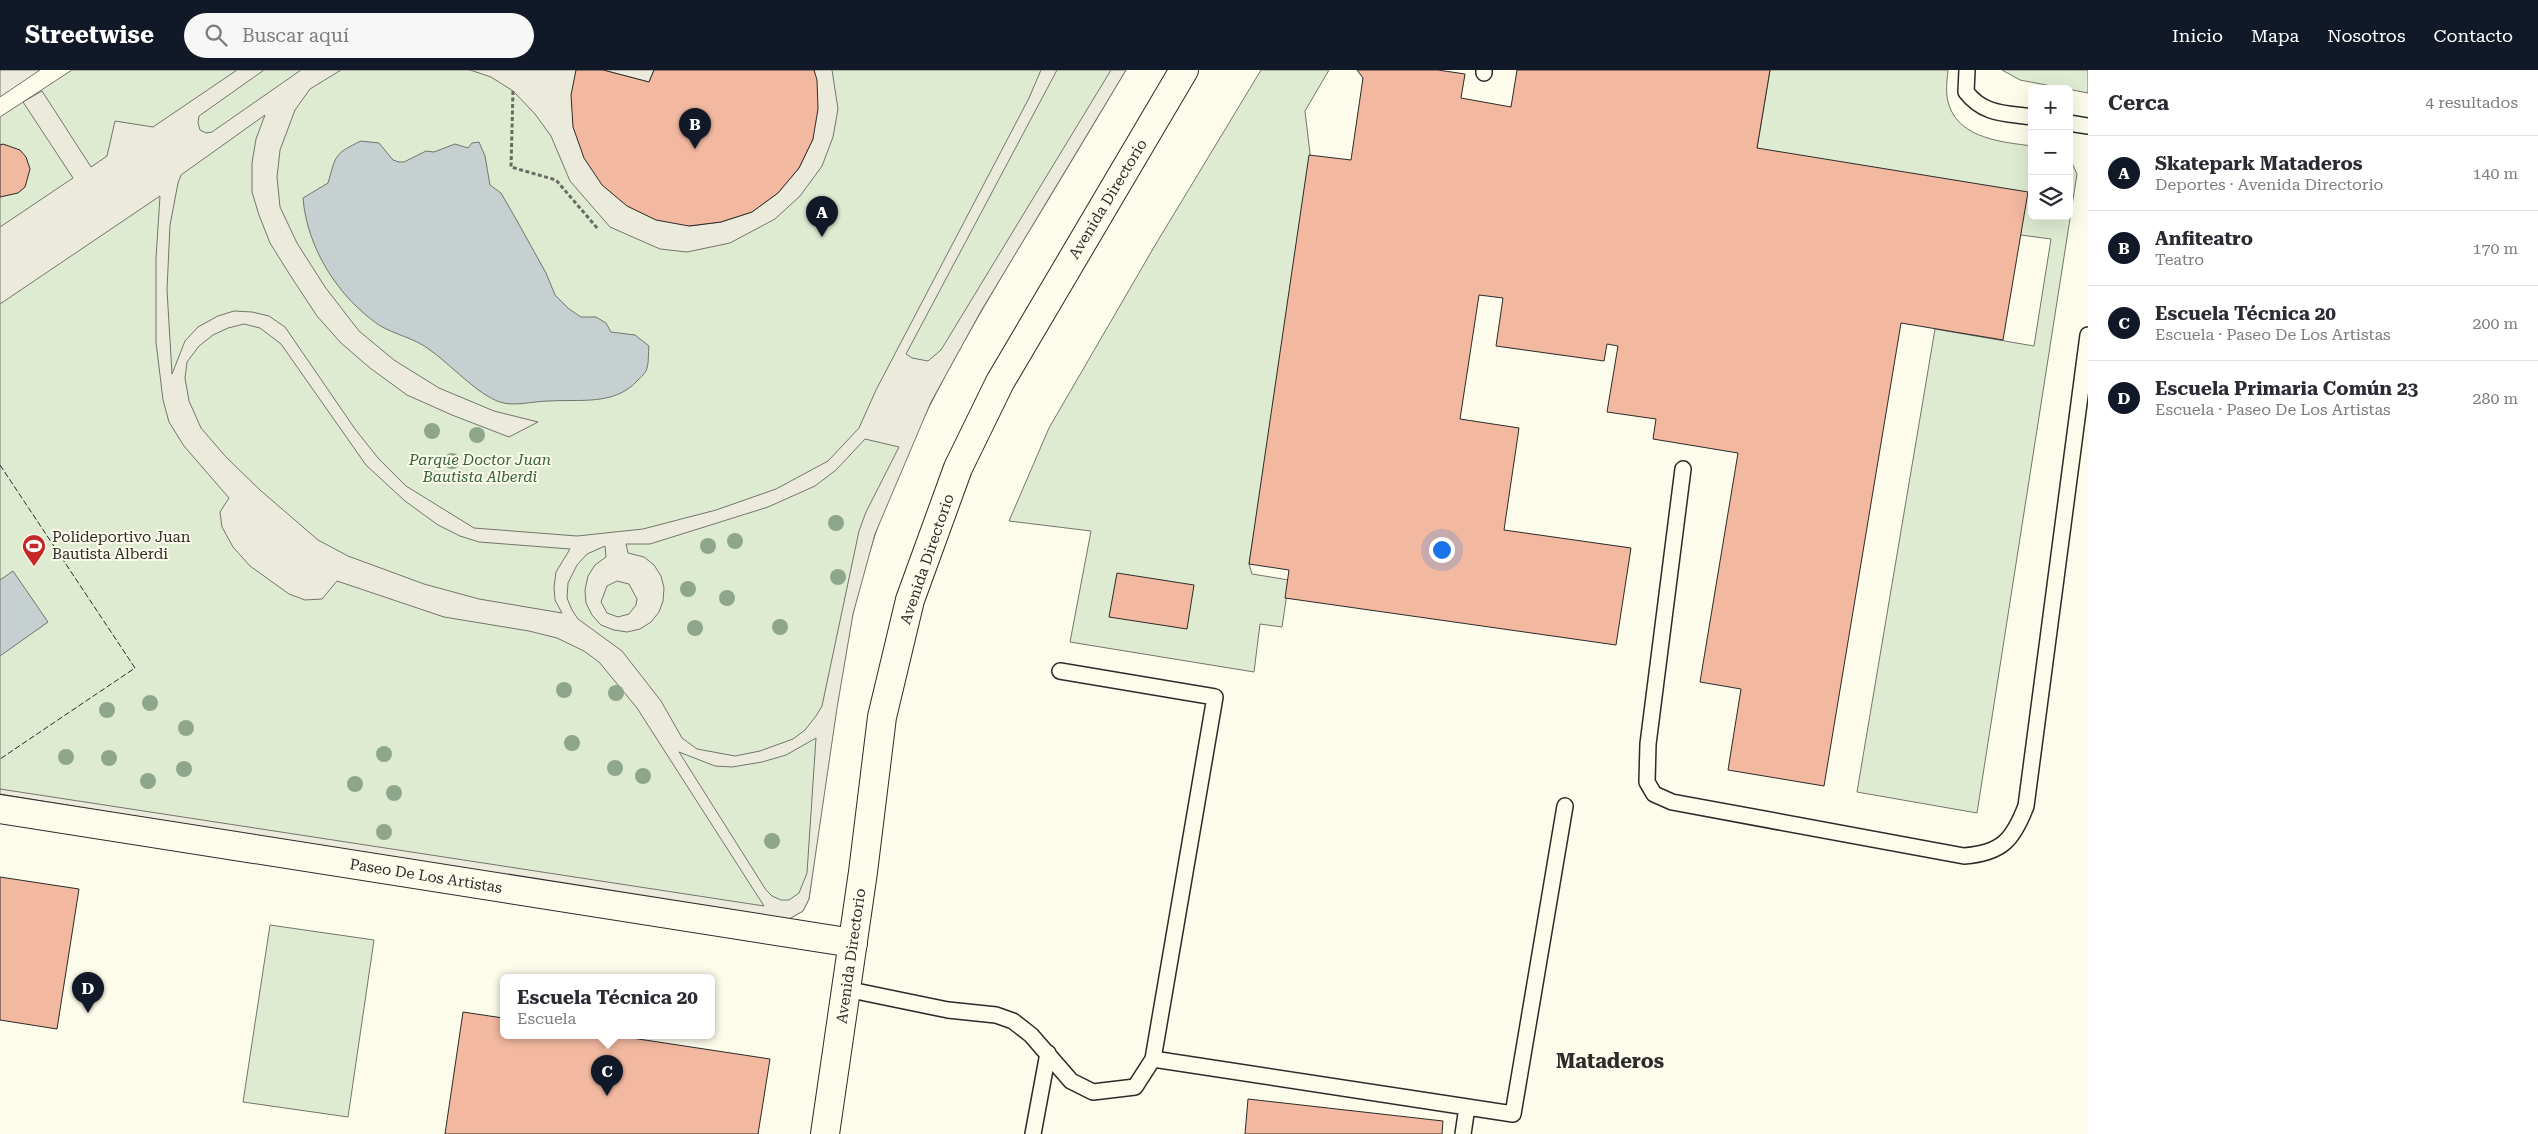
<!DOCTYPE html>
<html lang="es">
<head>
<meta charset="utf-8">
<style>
  body { margin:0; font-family:"Roboto Serif",serif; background:#f7f7f7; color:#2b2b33 }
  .controls { position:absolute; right:15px; top:15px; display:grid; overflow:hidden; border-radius:8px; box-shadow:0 5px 20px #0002 }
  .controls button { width:45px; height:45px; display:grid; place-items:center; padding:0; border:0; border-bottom:1px solid #e1e1e2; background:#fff; color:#2b2b33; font:25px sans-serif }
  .you { position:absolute; left:1441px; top:479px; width:18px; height:18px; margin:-12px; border:4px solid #fff; border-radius:50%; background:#1a73e8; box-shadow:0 0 0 8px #1a73e833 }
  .badge { display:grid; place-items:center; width:32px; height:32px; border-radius:50%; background:#111827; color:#fff; font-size:16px; font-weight:700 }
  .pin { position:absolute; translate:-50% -41px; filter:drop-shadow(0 1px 2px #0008) }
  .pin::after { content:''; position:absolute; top:26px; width:18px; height:15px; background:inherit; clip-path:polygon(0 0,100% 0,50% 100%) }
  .popup { position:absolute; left:500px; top:904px; width:215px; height:65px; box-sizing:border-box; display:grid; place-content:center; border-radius:8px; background:#fff; filter:drop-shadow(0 1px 4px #0005); font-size:16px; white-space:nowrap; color:#7c7c81 }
  .popup b { font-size:19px; color:#2b2b33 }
  .popup::after { content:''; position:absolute; left:50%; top:100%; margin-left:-10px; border:10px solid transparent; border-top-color:#fff }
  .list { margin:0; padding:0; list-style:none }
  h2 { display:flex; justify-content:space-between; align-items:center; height:65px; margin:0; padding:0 20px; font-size:21px }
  h2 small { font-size:16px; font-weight:400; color:#7c7c81 }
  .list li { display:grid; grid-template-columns:32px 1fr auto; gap:15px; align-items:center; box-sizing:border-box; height:75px; padding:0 20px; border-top:1px solid #e1e1e2 }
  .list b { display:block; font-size:19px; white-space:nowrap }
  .list p { margin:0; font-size:16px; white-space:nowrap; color:#7c7c81 }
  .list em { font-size:16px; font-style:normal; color:#7c7c81 }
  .icon { flex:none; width:28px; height:28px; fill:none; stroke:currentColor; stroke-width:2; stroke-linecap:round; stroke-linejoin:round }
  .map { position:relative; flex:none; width:2088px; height:1064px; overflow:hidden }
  header { display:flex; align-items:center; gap:30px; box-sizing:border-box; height:70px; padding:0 25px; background:#111827; color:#fff }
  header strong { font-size:24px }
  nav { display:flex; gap:28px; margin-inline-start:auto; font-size:18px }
  .search { width:350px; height:45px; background:#f7f7f7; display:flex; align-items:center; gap:12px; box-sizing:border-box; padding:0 18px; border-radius:28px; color:#7c7c81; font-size:19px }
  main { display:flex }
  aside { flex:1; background:#fff }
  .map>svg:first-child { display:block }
  .green { fill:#deebd1; stroke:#74746e }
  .parking { fill:#eceadb; stroke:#74746e; fill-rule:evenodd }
  .water { fill:#c7d0d0; stroke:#74746e }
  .building { fill:#f2b8a0; stroke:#2b2b2b }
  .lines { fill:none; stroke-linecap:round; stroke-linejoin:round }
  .lane-casing { stroke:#2b2b2b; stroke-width:18 }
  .street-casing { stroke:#2b2b2b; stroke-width:30 }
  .secondary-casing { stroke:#2b2b2b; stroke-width:30 }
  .path { stroke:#6a6964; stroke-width:3; stroke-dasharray:4 2.5; stroke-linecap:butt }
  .lane { stroke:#fdfbea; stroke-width:15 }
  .street { stroke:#fdfbea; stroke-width:28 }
  .secondary { stroke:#fdfbea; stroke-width:28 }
  .fence { stroke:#2b2b2b; stroke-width:1; stroke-dasharray:6 2.5; stroke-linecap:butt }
  .tree { fill:#8ea78a }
  .labels { text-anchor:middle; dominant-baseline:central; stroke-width:4; stroke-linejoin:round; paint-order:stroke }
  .street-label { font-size:15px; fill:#2b2b2b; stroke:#fdfbea }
  .park-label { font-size:15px; font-style:italic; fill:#34623c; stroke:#fdfbea }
  .poi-label { font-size:15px; fill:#2b2b2b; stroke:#fdfbea; text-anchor:start }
  .district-label { font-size:20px; font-weight:bold; fill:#2b2b2b; stroke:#fdfbea }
</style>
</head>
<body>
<header>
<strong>Streetwise</strong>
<div class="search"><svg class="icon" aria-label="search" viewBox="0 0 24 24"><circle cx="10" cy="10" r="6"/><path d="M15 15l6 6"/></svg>Buscar aquí</div>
<nav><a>Inicio</a><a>Mapa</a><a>Nosotros</a><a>Contacto</a></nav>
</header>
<main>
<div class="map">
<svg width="2088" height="1064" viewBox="0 0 2088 1064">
  <rect width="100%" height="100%" fill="#fdfbea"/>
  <path class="green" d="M72,0H1126C1089,62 1052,124 1014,186C961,275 908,366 875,465C836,581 826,708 809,829L803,841L789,849L0,724V47Z
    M1261,0H1329L1305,41L1313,109L1249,494L1252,504L1289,510L1282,557L1260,554L1254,602L1070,572L1091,461L1009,451L1049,358L1154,177Z
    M1770,0H1948C1947,11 1945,24 1949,35C1960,69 2003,72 2032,76V146H2069V86L2077,104L1977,743L1857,722L1935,259L2034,276L2051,169L2021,165L1757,78Z
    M2002,0H2088V23L2020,10Z
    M270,855L374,870L348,1047L243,1032Z"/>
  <path class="parking" d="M0,0H40L0,27Z
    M237,0H264L199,46L198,53L200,60L206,63L212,62L301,0H341L310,19L295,40L280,80L277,107L280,137L297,173L325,217L359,261L394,290L439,318L494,341L538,352L509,367L452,345L407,325L370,298L341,273L317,246L290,205L270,173L259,145L252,122V93L256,69L265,45L181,105L178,113L170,155L167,220L172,304L185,271L198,257L218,246L234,241L252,242L269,246L285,257L355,359L378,388L406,416L474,458L577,466L643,459L716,440L776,419L828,391L859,358L876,320L1029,28L1041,0H1057L906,284L912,288L928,291L941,280L1111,0H1126L981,241L931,332L875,464L853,544L837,638L809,829L803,841L789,849L774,851L0,724V719L764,836L637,638L599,592L584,581L557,568L529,561L444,547L337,511L322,529L305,530L289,524L250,496L233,477L222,457L220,442L229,428L184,376L169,352L163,330L156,272V188L160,126L0,234V157L73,108L23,32L42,21L91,97L107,86L115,51L153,57ZM244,254L260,258L281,274L366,395L405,431L438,455L460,466L479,472L570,479L556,502L554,517L555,530L562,543L479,529L424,514L348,486L318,470L260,420L226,387L201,358L189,331L185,308L187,292L199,276L213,265L228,258ZM865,369L899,377L866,442L859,461L822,636L816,646L805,660L793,669L760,681L735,686L697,679L682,668L661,631L622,581L578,549L572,540L567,528L568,513L577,495L587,484L605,476L606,487L595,495L588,506L585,520L586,533L592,545L601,555L614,560L627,562L640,559L651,552L659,542L663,531L664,518L661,506L654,495L644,487L628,483L626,474H650L768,437L815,416L836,400ZM617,511L629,514L637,529L636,535L629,544L618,547L607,543L601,532L607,516ZM816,668L807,803L799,823L789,830H781L772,826L766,820L679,682L715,696L732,697L762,692L786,685Z
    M470,0H576L689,156L721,152L752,142L778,123L799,98L813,69L814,0H832L838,39L833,67L822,96L800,126L775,149L730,173L687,182L660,179L610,157L570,111L551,66L535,44L513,21L491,7Z
    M603,0H654L649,12Z"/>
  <path class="water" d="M361,71L379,73L393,90L399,92H404L426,81L434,82L455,74L468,78L472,73L479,72L485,86L490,115L501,123L516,149L546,203L555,225L569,239L581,247H596L606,253L611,262L635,265L649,276C648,283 649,292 647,298C646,303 641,307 638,310C615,336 580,329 549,331C533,331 515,337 500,332C478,325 450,294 430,280C415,268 395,265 379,255C338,227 307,178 303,128L328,113C336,85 334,84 361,71Z
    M13,501L48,552L0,586V510Z"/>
  <path class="building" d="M576,0H603L649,12L654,0H814L817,10L818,39L813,69L799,98L778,123L752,142L721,152L689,156L656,150L627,136L602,115L584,88L573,57L571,25Z
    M1357,0H1438L1465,4L1461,28L1511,37L1517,0H1770L1757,78L2028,122L2003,270L1901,253L1824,716L1728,700L1741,619L1700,612L1738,383L1653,369L1656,349L1607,342L1618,276L1607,274L1604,291L1496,276L1503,228L1479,225L1460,349L1519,358L1504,460L1631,478L1616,575L1285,528L1289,500L1249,494L1309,85L1351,90L1363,8Z
    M3,74L20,80L26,87L30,99L25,117L18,123L0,127V75Z
    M1117,503L1194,515L1187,559L1109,547Z
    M0,807L79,819L57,959L0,950Z
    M463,942L503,948V965H612L770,989L758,1064H445Z
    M1248,1029L1443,1051L1442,1064H1245Z"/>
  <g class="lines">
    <g class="lane-casing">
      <path id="lane" d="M1967,0L1966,22C1984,45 2005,43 2032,47
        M1484,3V0
        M2069,53L2088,56
        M1683,399L1648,674L1647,712L1654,724L1672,732L1964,786C2002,783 2013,770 2026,736L2088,265
        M846,919L948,940L996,945L1013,951L1031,965L1071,1011L1093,1022L1135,1017L1153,989L1215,627L1060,601
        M1153,989L1513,1044L1565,736
        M1033,1064L1048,983
        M1463,1064L1467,1037"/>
    </g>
    <g class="street-casing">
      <path id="street" d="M0,739L853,873"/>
    </g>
    <g class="secondary-casing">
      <path id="secondary" d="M825,1064L863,802L882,647L910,530L958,398L1000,312L1184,0"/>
    </g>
    <path class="path" d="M513,21L511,97L556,110L598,159"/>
    <use href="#lane" class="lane"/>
    <use href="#street" class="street"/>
    <use href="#secondary" class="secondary"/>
    <path class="fence" d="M0,395L135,598L0,689"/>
  </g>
  <g class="tree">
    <circle cx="432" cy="361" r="8"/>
    <circle cx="477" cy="365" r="8"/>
    <circle cx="452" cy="391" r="8"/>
    <circle cx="836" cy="453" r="8"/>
    <circle cx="735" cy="471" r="8"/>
    <circle cx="708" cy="476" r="8"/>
    <circle cx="838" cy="507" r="8"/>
    <circle cx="688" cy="519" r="8"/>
    <circle cx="727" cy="528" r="8"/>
    <circle cx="780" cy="557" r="8"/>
    <circle cx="695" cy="558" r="8"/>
    <circle cx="564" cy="620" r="8"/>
    <circle cx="616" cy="623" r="8"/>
    <circle cx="150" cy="633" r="8"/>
    <circle cx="107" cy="640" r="8"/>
    <circle cx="186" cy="658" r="8"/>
    <circle cx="572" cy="673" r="8"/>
    <circle cx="384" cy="684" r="8"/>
    <circle cx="66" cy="687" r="8"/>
    <circle cx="109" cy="688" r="8"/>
    <circle cx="615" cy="698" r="8"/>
    <circle cx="184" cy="699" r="8"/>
    <circle cx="643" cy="706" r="8"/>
    <circle cx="148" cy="711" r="8"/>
    <circle cx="355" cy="714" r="8"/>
    <circle cx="394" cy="723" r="8"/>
    <circle cx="384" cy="762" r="8"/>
    <circle cx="772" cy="771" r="8"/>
  </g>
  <defs>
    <g id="stadium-pin" transform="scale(1.25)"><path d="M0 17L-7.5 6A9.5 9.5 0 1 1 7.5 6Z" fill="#c62828" stroke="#fdfbea"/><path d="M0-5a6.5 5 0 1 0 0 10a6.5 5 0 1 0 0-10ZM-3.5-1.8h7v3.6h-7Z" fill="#fff"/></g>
  </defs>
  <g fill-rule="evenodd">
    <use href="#stadium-pin" x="34" y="476"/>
  </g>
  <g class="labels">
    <g class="street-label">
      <text transform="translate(1108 129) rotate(-59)">Avenida Directorio</text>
      <text transform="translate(927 489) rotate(-71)">Avenida Directorio</text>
      <text transform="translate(426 806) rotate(9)">Paseo De Los Artistas</text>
      <text transform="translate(851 886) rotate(-82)">Avenida Directorio</text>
    </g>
    <g class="park-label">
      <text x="480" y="390">Parque Doctor Juan<tspan x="480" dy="17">Bautista Alberdi</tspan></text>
    </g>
    <g class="poi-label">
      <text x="52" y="467">Polideportivo Juan<tspan x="52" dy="17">Bautista Alberdi</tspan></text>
    </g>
    <g class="district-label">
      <text x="1610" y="991">Mataderos</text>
    </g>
  </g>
</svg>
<div class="controls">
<button>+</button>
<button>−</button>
<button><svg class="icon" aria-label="layers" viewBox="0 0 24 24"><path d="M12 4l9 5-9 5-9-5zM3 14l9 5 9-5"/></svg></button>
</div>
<div class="you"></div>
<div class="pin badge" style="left:822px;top:167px">A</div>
<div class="pin badge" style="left:695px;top:79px">B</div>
<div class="pin badge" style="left:607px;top:1026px">C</div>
<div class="popup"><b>Escuela Técnica 20</b>Escuela</div>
<div class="pin badge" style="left:88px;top:943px">D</div>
</div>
<aside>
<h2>Cerca<small>4 resultados</small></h2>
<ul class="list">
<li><span class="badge">A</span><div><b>Skatepark Mataderos</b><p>Deportes · Avenida Directorio</p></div><em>140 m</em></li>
<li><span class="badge">B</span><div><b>Anfiteatro</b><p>Teatro</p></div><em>170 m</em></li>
<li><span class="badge">C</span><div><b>Escuela Técnica 20</b><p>Escuela · Paseo De Los Artistas</p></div><em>200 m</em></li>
<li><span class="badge">D</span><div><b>Escuela Primaria Común 23</b><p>Escuela · Paseo De Los Artistas</p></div><em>280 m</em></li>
</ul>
</aside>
</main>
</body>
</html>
